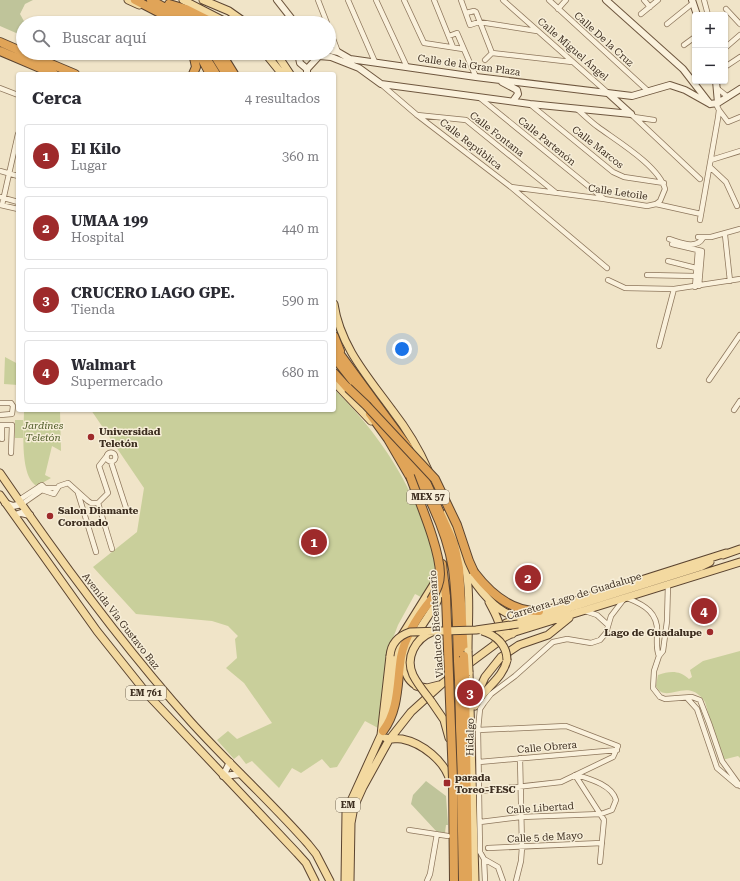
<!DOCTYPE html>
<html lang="es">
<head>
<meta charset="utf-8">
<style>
  body { margin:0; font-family:"Roboto Serif",serif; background:#f7f7f7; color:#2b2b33 }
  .controls { position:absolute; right:12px; top:12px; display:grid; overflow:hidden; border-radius:4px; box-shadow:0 1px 3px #0004 }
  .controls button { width:36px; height:36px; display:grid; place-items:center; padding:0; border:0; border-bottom:1px solid #e1e1e2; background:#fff; color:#2b2b33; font:20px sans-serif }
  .you { position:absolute; left:402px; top:349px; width:14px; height:14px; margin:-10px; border:3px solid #fff; border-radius:50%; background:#1a73e8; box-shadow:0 0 0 6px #1a73e833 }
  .badge { display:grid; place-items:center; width:26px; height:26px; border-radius:50%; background:#9e2a2b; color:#fff; font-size:13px; font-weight:700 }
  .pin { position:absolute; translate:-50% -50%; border:2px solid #fff; box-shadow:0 1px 4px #0006 }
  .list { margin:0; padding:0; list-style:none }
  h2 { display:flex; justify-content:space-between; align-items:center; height:52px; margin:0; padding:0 16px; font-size:17px }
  h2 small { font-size:13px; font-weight:400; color:#7c7c81 }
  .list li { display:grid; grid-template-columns:26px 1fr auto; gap:12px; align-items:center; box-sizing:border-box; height:64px; margin:0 8px 8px; padding:0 8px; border:1px solid #e1e1e2; border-radius:4px }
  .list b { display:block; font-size:15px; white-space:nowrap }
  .list p { margin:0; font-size:13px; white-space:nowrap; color:#7c7c81 }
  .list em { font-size:13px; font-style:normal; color:#7c7c81 }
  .icon { flex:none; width:22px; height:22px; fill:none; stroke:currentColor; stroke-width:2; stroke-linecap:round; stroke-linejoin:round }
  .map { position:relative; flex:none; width:740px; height:881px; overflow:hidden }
  .search { position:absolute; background:#fff; box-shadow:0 1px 3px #0004; left:16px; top:16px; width:320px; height:44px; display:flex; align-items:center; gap:10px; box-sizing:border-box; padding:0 14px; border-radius:22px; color:#7c7c81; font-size:15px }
  .panel { position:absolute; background:#fff; box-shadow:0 1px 3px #0004; left:16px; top:72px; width:320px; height:340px; border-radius:4px }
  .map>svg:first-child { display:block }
  .green { fill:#c9cf9b }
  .cemetery { fill:#bfc49a }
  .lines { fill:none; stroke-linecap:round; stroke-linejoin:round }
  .street-casing { stroke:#8d765c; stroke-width:6 }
  .secondary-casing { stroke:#6f573f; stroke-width:8 }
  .primary-casing { stroke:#5b4430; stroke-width:9 }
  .highway-casing { stroke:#5b4430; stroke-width:10 }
  .street { stroke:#faf1dc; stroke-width:4.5 }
  .secondary { stroke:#faf1dc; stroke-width:6 }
  .primary { stroke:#f3d9a0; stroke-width:7 }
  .highway { stroke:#e0a458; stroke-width:8 }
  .primary-bridge-casing { stroke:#5b4430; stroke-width:9; stroke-linecap:butt }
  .highway-bridge-casing { stroke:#5b4430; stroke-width:10; stroke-linecap:butt }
  .primary-bridge { stroke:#f3d9a0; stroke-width:7 }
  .highway-bridge { stroke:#e0a458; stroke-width:8 }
  .poi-dot { fill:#9e2a2b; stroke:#f7eed8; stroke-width:1.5 }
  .labels { text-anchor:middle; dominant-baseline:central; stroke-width:3; stroke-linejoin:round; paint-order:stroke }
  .shield { fill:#f7eed8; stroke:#756857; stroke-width:1 }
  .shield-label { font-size:9px; font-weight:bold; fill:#3d2e20 }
  .street-label { font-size:10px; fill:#3d2e20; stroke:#f7eed8 }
  .park-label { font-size:10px; font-style:italic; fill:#4d5a26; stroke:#f7eed8 }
  .poi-label { font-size:10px; font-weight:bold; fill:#3d2e20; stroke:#f7eed8; text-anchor:start }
</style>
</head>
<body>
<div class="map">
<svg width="740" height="881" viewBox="0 0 740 881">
  <rect width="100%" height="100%" fill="#f0e4c8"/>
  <path class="green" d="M5,357L18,364V385L4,384Z
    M334,389C376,430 410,480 428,537C430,544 434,553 435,560C436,573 430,587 423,598L415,594L398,625L390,646L378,728L365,721L337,767L330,768L322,759L301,773L292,768L279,788L252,761L246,764L239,755L234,759L217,740L228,731L237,739L272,723L244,683L226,668L237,658L235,639L238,636L228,626L212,621L136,614L93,567L137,532L144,488L91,410H334Z
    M24,410H60L61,451L52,446L45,475L51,478L37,486C19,477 24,427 24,410Z
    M15,420H23V438H15Z
    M740,651V758L738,756L722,760L705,702C687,675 666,706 656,686L658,675C670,671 679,670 689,679L692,677L690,670L703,661Z"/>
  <path class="cemetery" d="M0,0H33L25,4L20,14L25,23H23V36L0,26Z
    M426,781L446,796L448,825H446L445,833L437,832L411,804L413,795Z"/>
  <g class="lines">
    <g class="street-casing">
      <path id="street" d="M318,0L327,23
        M348,0L375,62
        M376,0L407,67
        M404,0L424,43L463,49
        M434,0L453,47
        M461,0L470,25L479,22L537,31
        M503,0L608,93
        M549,0L648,91
        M644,0L650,7
        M704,0L708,15
        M558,9L566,0
        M726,9L740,24
        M466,13L474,11L476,12L492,53L485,60
        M641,14L658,0
        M667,24L693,3
        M329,28L338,52
        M449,36L457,33L476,77
        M684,45L695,37
        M725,48L740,35
        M492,53L572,62
        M725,67L740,57
        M382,85L417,115L511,187L607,268
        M0,88L18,95
        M718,89L728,97
        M480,98L603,198
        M531,105L613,172L624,177L664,183
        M719,110L728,122L740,117
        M631,114L700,179
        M417,115L466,120L555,192
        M634,117L654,120
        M711,160L740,151
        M710,167L726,182L737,206
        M0,171L18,176
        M511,187L604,199L647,206L656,204L660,201L665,189C659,166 617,141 598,127C591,122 584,115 577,109
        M0,197L18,202
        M656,204L701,214
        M0,205L18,209
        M2,205L18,134
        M700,220L718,118L719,110L716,104
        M725,235L730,281
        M698,237H711L740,229
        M669,239C680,242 696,250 703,238
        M672,244L702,251L699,286
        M668,261L696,268
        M647,275L695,276
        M608,280L625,288L674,289L740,279
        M695,287L698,250
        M659,346L674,289
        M709,380L740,335
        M0,403H11L13,406L12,414L0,415
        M734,410L740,401
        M0,425H12L11,453
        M2,439V425
        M106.5 457a4.5 4.5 0 1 1 9 0a4.5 4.5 0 1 1-9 0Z
        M111,462L127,511
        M40,486L42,490L54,494L59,486L68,483L88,501L91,503H98L108,493L99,466L106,457
        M78,493L96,552
        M19,500L42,485L45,488H56
        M98,503L112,549
        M22,504L45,488
        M668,584L667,621L663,651L659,656L654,671L653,688L660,697L665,699L692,697L700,700L709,723L722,761L740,786
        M627,598C645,605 659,613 657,635C657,643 656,649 659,656
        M585,611L597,615L608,625
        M687,698L697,709L717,768L737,785
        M478,730L566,726L618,746L613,757L561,782L480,791
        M479,762L617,750
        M575,775L604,820L600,862
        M480,822L521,817L601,814L612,810L616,800C612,785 590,779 577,775
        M409,830L448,836
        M488,848L602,843
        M484,859L498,867L503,881
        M427,881L430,874L437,834
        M485,881L484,859L480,852L478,730L480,709L484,703L491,694L515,676L553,642L567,639L591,643L600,640L606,633L611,616L624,599
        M516,881L521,861L522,847L520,758"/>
    </g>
    <g class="secondary-casing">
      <path id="secondary" d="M277,0L295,23
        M606,0L683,69L710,104
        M692,0L697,15
        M329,50L338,52L350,59L476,77L632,96L670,85L685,90L710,104L718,103L740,89
        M298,53L300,63L307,69
        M315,53L319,56L331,57L359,68L381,84L530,104L631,114
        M307,74V69L319,56
        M716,81L718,103
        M502,82L517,90L518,94L513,101
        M609,94L631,114
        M5,503L13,506L22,504
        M15,515L21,513L30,515
        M223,776L241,774
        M223,776L230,762"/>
    </g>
    <g class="primary-casing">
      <path id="primary" d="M128,0L139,5
        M183,0L228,23
        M203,0L229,11L246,23
        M265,53L282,74
        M276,53L290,74
        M334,304C340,346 368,377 392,410C406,428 419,449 428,470
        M334,382L371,421
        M0,473C59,559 121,644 191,722C229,764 271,802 308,844L316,854L330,881
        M0,495L97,631L148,695L297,853L306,863L315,881
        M447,513C454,530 461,547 465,565C471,592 468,623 468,651
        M723,555L740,549
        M466,568C476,586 498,617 520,616
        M489,602C496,616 505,628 496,642
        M518,624L700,567L710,562
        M512,634L507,633L504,629L506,623L509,622L726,553
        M469,672L475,881
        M416,686L427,688L439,685
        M419,687C385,670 423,626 434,607C439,600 441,592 443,584
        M431,701L444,720L449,738
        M473,703L485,677L501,657L519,645L548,635L569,618
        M475,706C483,689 503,679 507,660
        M387,720L399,640L437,579
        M386,738C391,740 396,738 402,739C422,743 445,761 450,781
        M345,881L346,812L381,735L390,656
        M350,881L351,823L354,807L363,787L389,740L411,712L443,683L505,637L515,632L740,562"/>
    </g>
    <g class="highway-casing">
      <path id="highway" d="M135,0L160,13L174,23
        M151,0L169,10L185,23
        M169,4L186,9L214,23
        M175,7L194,23
        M0,42L23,52
        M0,51L54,74
        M25,53L75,74
        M193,53L196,67L193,74
        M203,53L216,74
        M213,53L226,74
        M221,53L234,74
        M202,59L210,74
        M334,336L340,351
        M334,346L408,447
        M334,357L367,399
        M334,373L352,393
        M370,414L388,439L413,482
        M397,441C420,479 446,524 453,569C457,600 457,631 458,661
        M417,462L454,544L459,568L464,656
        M442,564L446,597
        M474,572C490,593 511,612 539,611
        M465,676L468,881
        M459,680L463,881
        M383,731C399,710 397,683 401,657C405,636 418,616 431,600
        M453,779L454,881"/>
    </g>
    <use href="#street" class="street"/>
    <use href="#secondary" class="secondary"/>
    <use href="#primary" class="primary"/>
    <use href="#highway" class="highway"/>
    <g class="primary-bridge-casing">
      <path id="primary-bridge" d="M482,631C496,635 507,645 507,660
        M468,651L469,672
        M390,656C391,644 398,636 410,632L476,630L518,624
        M431,701C425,693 418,685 413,675C405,658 415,639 432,632"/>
    </g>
    <g class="highway-bridge-casing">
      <path id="highway-bridge" d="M348,388L366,405L435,479L457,525L469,561L474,572
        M410,476C419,501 440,549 440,574C440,583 436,592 431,600
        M446,597L453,779
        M464,656L465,676
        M458,661L459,680"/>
    </g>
    <use href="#primary-bridge" class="primary-bridge"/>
    <use href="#highway-bridge" class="highway-bridge"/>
  </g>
  <g class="poi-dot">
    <circle cx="91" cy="437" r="4"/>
    <circle cx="50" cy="516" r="4"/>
    <circle cx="710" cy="632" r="4"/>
    <rect x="443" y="779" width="8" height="8" rx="2"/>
  </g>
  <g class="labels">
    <g class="shield">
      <rect x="407" y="490" width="42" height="14" rx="3"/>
      <rect x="126" y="686" width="40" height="14" rx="3"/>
      <rect x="336" y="798" width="24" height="14" rx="3"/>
    </g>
    <g class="shield-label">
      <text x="428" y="497">MEX 57</text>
      <text x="146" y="693">EM 761</text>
      <text x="348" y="805">EM</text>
    </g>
    <g class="street-label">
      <text transform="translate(604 39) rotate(42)">Calle De la Cruz</text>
      <text transform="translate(573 49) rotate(41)">Calle Miguel Ángel</text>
      <text transform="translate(469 65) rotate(8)">Calle de la Gran Plaza</text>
      <text transform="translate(497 134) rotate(38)">Calle Fontana</text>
      <text transform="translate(547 141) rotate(39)">Calle Partenón</text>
      <text transform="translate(471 144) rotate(38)">Calle República</text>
      <text transform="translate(598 147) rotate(38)">Calle Marcos</text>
      <text transform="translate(618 192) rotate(8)">Calle Letoile</text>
      <text transform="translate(574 596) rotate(-17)">Carretera Lago de Guadalupe</text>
      <text transform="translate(121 621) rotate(52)">Avenida Via Gustavo Baz</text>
      <text transform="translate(436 624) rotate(-94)">Viaducto Bicentenario</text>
      <text transform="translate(470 737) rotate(-89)">Hidalgo</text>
      <text transform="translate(547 747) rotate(-5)">Calle Obrera</text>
      <text transform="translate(540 808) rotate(-4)">Calle Libertad</text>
      <text transform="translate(545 837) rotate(-3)">Calle 5 de Mayo</text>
    </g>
    <g class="park-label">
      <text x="43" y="425">Jardínes<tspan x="43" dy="12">Teletón</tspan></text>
    </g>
    <g class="poi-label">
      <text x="99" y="431">Universidad<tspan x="99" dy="12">Teletón</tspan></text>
      <text x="58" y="510">Salon Diamante<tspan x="58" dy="12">Coronado</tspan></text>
      <text x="702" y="632" text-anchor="end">Lago de Guadalupe</text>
      <text x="455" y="777">parada<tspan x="455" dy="12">Toreo-FESC</tspan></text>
    </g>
  </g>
</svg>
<div class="controls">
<button>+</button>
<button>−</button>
</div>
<div class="you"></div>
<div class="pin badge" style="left:314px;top:542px">1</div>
<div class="pin badge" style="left:528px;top:578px">2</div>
<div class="pin badge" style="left:470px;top:693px">3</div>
<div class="pin badge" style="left:704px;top:611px">4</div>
<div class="search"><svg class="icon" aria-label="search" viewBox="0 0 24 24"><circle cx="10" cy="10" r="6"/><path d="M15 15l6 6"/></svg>Buscar aquí</div>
<section class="panel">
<h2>Cerca<small>4 resultados</small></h2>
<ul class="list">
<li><span class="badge">1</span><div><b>El Kilo</b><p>Lugar</p></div><em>360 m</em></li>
<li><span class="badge">2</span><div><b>UMAA 199</b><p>Hospital</p></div><em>440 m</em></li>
<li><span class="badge">3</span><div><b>CRUCERO LAGO GPE.</b><p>Tienda</p></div><em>590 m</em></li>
<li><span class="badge">4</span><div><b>Walmart</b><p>Supermercado</p></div><em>680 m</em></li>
</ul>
</section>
</div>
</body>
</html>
